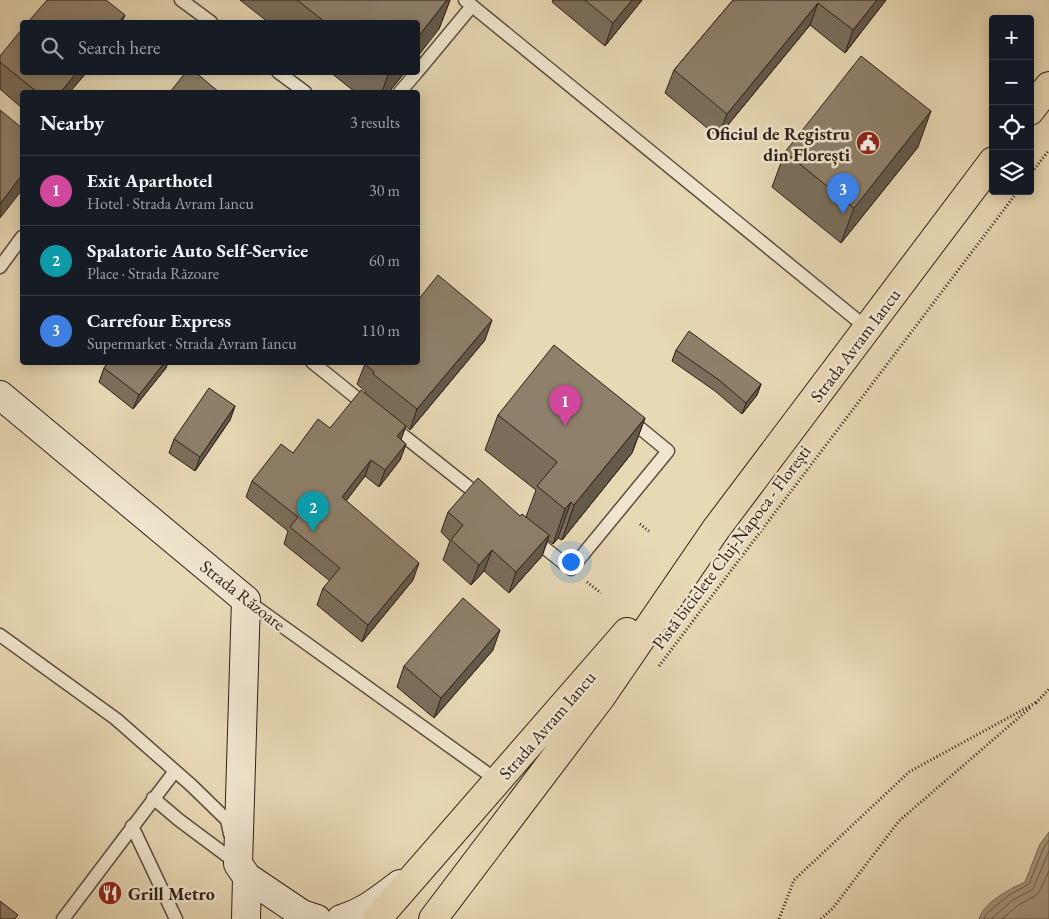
<!DOCTYPE html>
<html lang="en">
<head>
<meta charset="utf-8">
<style>
  body { margin:0; font-family:"EB Garamond",serif; background:#242831; color:#f1f3f6 }
  .controls { position:absolute; right:15px; top:15px; display:grid; overflow:hidden; border-radius:5px; box-shadow:0 2px 12px #0003 }
  .controls button { width:45px; height:45px; display:grid; place-items:center; padding:0; border:0; border-bottom:1px solid #363941; background:#171b24; color:#f1f3f6; font:25px sans-serif }
  .you { position:absolute; left:570px; top:561px; width:18px; height:18px; margin:-12px; border:4px solid #fff; border-radius:50%; background:#1a73e8; box-shadow:0 0 0 8px #1a73e833 }
  .badge { display:grid; place-items:center; width:32px; height:32px; border-radius:50%; background:#8c9099; color:#fff; font-size:16px; font-weight:700 }
  .pin { position:absolute; translate:-50% -41px; filter:drop-shadow(0 1px 2px #0008) }
  .pin::after { content:''; position:absolute; top:26px; width:18px; height:15px; background:inherit; clip-path:polygon(0 0,100% 0,50% 100%) }
  .list { margin:0; padding:0; list-style:none }
  h2 { display:flex; justify-content:space-between; align-items:center; height:65px; margin:0; padding:0 20px; font-size:21px }
  h2 small { font-size:16px; font-weight:400; color:#9ea1a6 }
  .list li { display:grid; grid-template-columns:32px 1fr auto; gap:15px; align-items:center; box-sizing:border-box; height:70px; padding:0 20px; border-top:1px solid #363941 }
  .list b { display:block; font-size:19px; white-space:nowrap }
  .list p { margin:0; font-size:16px; white-space:nowrap; color:#9ea1a6 }
  .list em { font-size:16px; font-style:normal; color:#9ea1a6 }
  .icon { flex:none; width:28px; height:28px; fill:none; stroke:currentColor; stroke-width:2; stroke-linecap:round; stroke-linejoin:round }
  .map { position:relative; flex:none; width:1049px; height:919px; overflow:hidden }
  .search { position:absolute; background:#171b24; box-shadow:0 2px 12px #0003; left:20px; top:20px; width:400px; height:55px; display:flex; align-items:center; gap:12px; box-sizing:border-box; padding:0 18px; border-radius:5px; color:#9ea1a6; font-size:19px }
  .panel { position:absolute; background:#171b24; box-shadow:0 2px 12px #0003; left:20px; top:90px; width:400px; height:275px; border-radius:5px }
  .map>svg:first-child { display:block }
  .water { fill:#a89a80; stroke:#766957 }
  .lines { fill:none; stroke-linecap:round; stroke-linejoin:round }
  .shore { stroke:#6a5c4d; stroke-width:1 }
  .lane-casing { stroke:#5b4e41; stroke-width:15 }
  .secondary-casing { stroke:#2c1f1a; stroke-width:30 }
  .primary-casing { stroke:#2c1f1a; stroke-width:30 }
  .path { stroke:#2c1f1a; stroke-width:3; stroke-dasharray:1 2.5; stroke-linecap:butt }
  .lane { stroke:#f0e6cf; stroke-width:12 }
  .secondary { stroke:#f0e6cf; stroke-width:28 }
  .primary { stroke:#e8d9b5; stroke-width:28 }
  .wall { fill:#7a6e5c; stroke:#2c1f1a }
  .shaded-wall { fill:#635a4b; stroke:#2c1f1a }
  .building { fill:#8e806b; stroke:#2c1f1a }
  .labels { text-anchor:middle; dominant-baseline:central; stroke-width:5; stroke-linejoin:round; paint-order:stroke }
  .poi-label { font-size:18px; font-weight:bold; fill:#2c1f1a; stroke:#f0e6cf; text-anchor:end }
  .street-label { font-size:18px; fill:#2c1f1a; stroke:#f0e6cf }
</style>
</head>
<body>
<div class="map">
<svg width="1049" height="919" viewBox="0 0 1049 919">
  <rect width="100%" height="100%" fill="#e8d9b5"/>
  <filter id="stains"><feTurbulence type="fractalNoise" baseFrequency=".004" numOctaves="4"/><feColorMatrix values="0 0 0 0 .2 0 0 0 0 .09 0 0 0 0 .02 0 0 0 .5 -.17"/></filter>
  <radialGradient id="worn" r=".72"><stop offset=".6" stop-color="#630" stop-opacity="0"/><stop offset="1" stop-color="#630" stop-opacity=".3"/></radialGradient>
  <path class="water" d="M1049,832V919H979C984,902 1010,889 1025,882L1040,844Z"/>
  <g class="lines">
    <path class="shore" d="M984,919L986,914L1009,895L1029,884L1044,847L1049,840
      M991,919L1013,900L1033,889L1049,851
      M1002,919L1017,906L1038,894L1049,871"/>
    <g class="lane-casing">
      <path id="lane" d="M181,0L211,22
        M465,0L868,329
        M418,71L472,6
        M278,72L305,92
        M400,92L417,72
        M0,267L22,237
        M312,362L369,408
        M390,425L482,498
        M531,537L571,569L668,451L629,419
        M246,600L498,781
        M0,635L116,719L191,785L227,820L230,834
        M153,798L179,820L238,864
        M132,826L176,919
        M63,919L175,771"/>
    </g>
    <g class="secondary-casing">
      <path id="secondary" d="M0,395L246,600L238,864L247,877L302,914L317,919
        M246,919L247,877
        M341,919C366,911 379,900 400,884"/>
    </g>
    <g class="primary-casing">
      <path id="primary" d="M1030,111L1049,86
        M377,919L627,632
        M433,919L601,697L716,529L993,161"/>
    </g>
    <path class="path" d="M1030,175L1049,150
      M640,524L650,532
      M587,582L601,593
      M659,666L1018,191
      M1036,703L1049,689
      M779,919L794,880L909,772L1037,702
      M821,919L833,908L899,821L1031,707"/>
    <use href="#lane" class="lane"/>
    <use href="#secondary" class="secondary"/>
    <use href="#primary" class="primary"/>
  </g>
  <path class="wall" d="M240,0H450L439,29L418,22H268Z
    M553,0H642L605,46L552,2Z
    M733,0H886L845,53L810,25L718,137L665,93L674,70Z
    M0,56L70,92H22V108L0,89Z
    M330,72H405L389,92H355Z
    M918,147L841,243L772,187L785,152Z
    M485,340L410,430L406,426L401,439L406,444L400,460L379,487L365,476L346,501L413,580L362,642L317,605L323,588L330,581L284,544L288,531L246,497L252,481L330,428L365,394L366,392L357,384L365,364Z
    M676,350L761,384L757,395L742,414L715,391L672,361Z
    M109,362H168L166,368L133,409L99,382L104,368Z
    M235,406L230,420L195,471L169,453L174,439Z
    M498,415L645,418L632,453L562,540L558,538L553,544L548,540L542,556L509,593L484,571L471,585L443,560L450,541L441,532L448,512L520,516L526,517L536,490L485,450Z
    M493,650L434,718L397,687L404,666Z"/>
  <path class="shaded-wall" d="M447,0H450L439,29L418,56V37Z
    M632,0H642L605,46L613,23Z
    M877,0H886L845,53L853,30Z
    M818,3L810,25L718,137L727,114Z
    M125,15L122,22H119Z
    M77,72H87L70,92H61Z
    M389,72H405L389,92H382Z
    M931,111L918,147L841,243L854,208Z
    M22,175V190L0,218V204Z
    M492,320L485,340L410,430L417,409Z
    M165,362H168L166,368L133,409L139,395Z
    M761,384L757,395L742,414L746,403Z
    M235,406L230,420L195,471L200,457Z
    M645,418L632,453L562,540L574,505Z
    M406,426L400,442L397,436Z
    M406,444L400,460L379,487L385,470Z
    M371,460L365,476L336,514L342,497Z
    M571,502L558,538L553,544L565,509Z
    M549,535L542,556L509,593L516,572Z
    M492,550L484,571L471,585L479,565Z
    M419,563L413,580L362,642L368,625Z
    M500,630L493,650L434,718L441,698Z"/>
  <path class="building" d="M47,0H106L125,15L119,22H28Z
    M297,0H447L418,37V22H325Z
    M585,0H632L613,23Z
    M733,0H877L853,30L818,3L727,114L674,70Z
    M22,29V72H77L61,92H37L0,62V56Z
    M861,56L931,111L854,208L785,152Z
    M186,72H195L219,92H170Z
    M0,110L22,128V175L0,204Z
    M438,275L492,320L417,409L373,374L374,372L365,364L366,362H418V300Z
    M689,331L761,384L746,403L719,380L676,350Z
    M554,345L645,418L574,505L571,502L565,509L537,486L557,462L498,415Z
    M109,362H165L139,395L104,368Z
    M209,388L235,406L200,457L174,439Z
    M361,390L406,426L397,436L406,444L385,470L371,460L342,497L419,563L368,625L323,588L340,568L290,527L298,517L252,481L281,444L293,453L318,419L330,428Z
    M478,478L520,516L522,514L549,535L516,572L492,550L479,565L451,540L463,525L448,512Z
    M463,598L500,630L441,698L404,666Z
    M0,901L18,915L15,919H0Z"/>
  <defs>
    <g id="civic-disc" transform="scale(1.25)"><circle r="9.5" fill="#8f2418" stroke="#f0e6cf"/><path d="M-.6-6.5H3V-4.5H.6V-3L4-1V1h2V6H-6V1h2V-1L-.6-3ZM-1.2 2.5V6h2.4V2.5Z" fill="#fff"/></g>
    <g id="restaurant-disc" transform="scale(1.25)"><circle r="9.5" fill="#8f2418" stroke="#f0e6cf"/><path d="M-5-6h1v4h1v-4h1v4h1v-4h1v5L-1.5 .5V6h-2V.5L-5-1ZM5-6V6H3V1.5H1.5Q1.5-4 5-6Z" fill="#fff"/></g>
  </defs>
  <g fill-rule="evenodd">
    <use href="#civic-disc" x="868" y="143"/>
    <use href="#restaurant-disc" x="110" y="893"/>
  </g>
  <g class="labels">
    <g class="poi-label">
      <text x="850" y="133">Oficiul de Registru<tspan x="850" dy="21">din Florești</tspan></text>
      <text x="128" y="893" text-anchor="start">Grill Metro</text>
    </g>
    <g class="street-label">
      <text transform="translate(855 345) rotate(-53)">Strada Avram Iancu</text>
      <text transform="translate(731 547) rotate(-53)">Pistă biciclete Cluj-Napoca - Florești</text>
      <text transform="translate(243 595) rotate(38)">Strada Răzoare</text>
      <text transform="translate(547 725) rotate(-49)">Strada Avram Iancu</text>
    </g>
  </g>
  <rect width="100%" height="100%" filter="url(#stains)"/>
  <rect width="100%" height="100%" fill="url(#worn)"/>
</svg>
<div class="controls">
<button>+</button>
<button>−</button>
<button><svg class="icon" aria-label="locate" viewBox="0 0 24 24"><circle cx="12" cy="12" r="6"/><path d="M12 2v4M12 18v4M2 12h4M18 12h4"/></svg></button>
<button><svg class="icon" aria-label="layers" viewBox="0 0 24 24"><path d="M12 4l9 5-9 5-9-5zM3 14l9 5 9-5"/></svg></button>
</div>
<div class="you"></div>
<div class="pin badge" style="left:565px;top:426px;background:#d1479c">1</div>
<div class="pin badge" style="left:313px;top:532px;background:#0f9aa8">2</div>
<div class="pin badge" style="left:843px;top:214px;background:#3f7fe0">3</div>
<div class="search"><svg class="icon" aria-label="search" viewBox="0 0 24 24"><circle cx="10" cy="10" r="6"/><path d="M15 15l6 6"/></svg>Search here</div>
<section class="panel">
<h2>Nearby<small>3 results</small></h2>
<ul class="list">
<li><span class="badge" style="background:#d1479c">1</span><div><b>Exit Aparthotel</b><p>Hotel · Strada Avram Iancu</p></div><em>30 m</em></li>
<li><span class="badge" style="background:#0f9aa8">2</span><div><b>Spalatorie Auto Self-Service</b><p>Place · Strada Răzoare</p></div><em>60 m</em></li>
<li><span class="badge" style="background:#3f7fe0">3</span><div><b>Carrefour Express</b><p>Supermarket · Strada Avram Iancu</p></div><em>110 m</em></li>
</ul>
</section>
</div>
</body>
</html>
